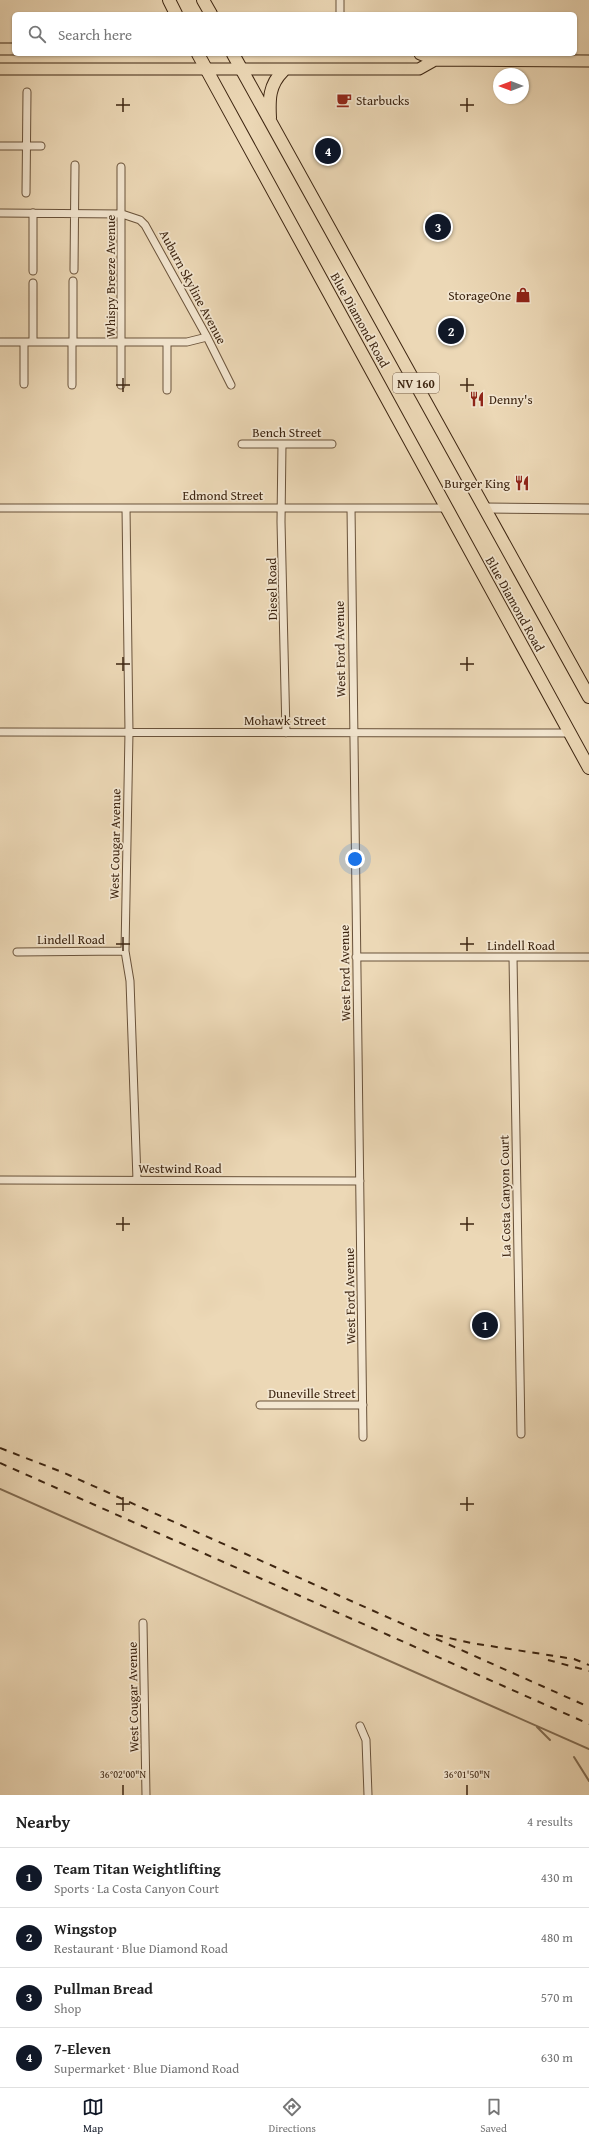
<!DOCTYPE html>
<html lang="en">
<head>
<meta charset="utf-8">
<style>
  body { margin:0; font-family:"Gentium Book Plus",serif; background:#f6f6f6; color:#222 }
  .compass { position:absolute; left:493px; top:68px; width:36px; height:36px; border-radius:50%; background:#fff; box-shadow:0 1px 3px #0004; rotate:270deg }
  .you { position:absolute; left:355px; top:859px; width:14px; height:14px; margin:-10px; border:3px solid #fff; border-radius:50%; background:#1a73e8; box-shadow:0 0 0 6px #1a73e833 }
  .badge { display:grid; place-items:center; width:26px; height:26px; border-radius:50%; background:#111827; color:#fff; font-size:13px; font-weight:700 }
  .pin { position:absolute; translate:-50% -50%; border:2px solid #fff; box-shadow:0 1px 4px #0006 }
  .list { margin:0; padding:0; list-style:none }
  h2 { display:flex; justify-content:space-between; align-items:center; height:52px; margin:0; padding:0 16px; font-size:17px }
  h2 small { font-size:13px; font-weight:400; color:#767676 }
  .list li { display:grid; grid-template-columns:26px 1fr auto; gap:12px; align-items:center; box-sizing:border-box; height:60px; padding:0 16px; border-top:1px solid #e0e0e0 }
  .list b { display:block; font-size:15px; white-space:nowrap }
  .list p { margin:0; font-size:13px; white-space:nowrap; color:#767676 }
  .list em { font-size:13px; font-style:normal; color:#767676 }
  .icon { flex:none; width:22px; height:22px; fill:none; stroke:currentColor; stroke-width:2; stroke-linecap:round; stroke-linejoin:round }
  .map { position:relative; flex:none; width:589px; height:1795px; overflow:hidden }
  .search { position:absolute; background:#fff; box-shadow:0 1px 3px #0004; left:12px; right:12px; top:12px; height:44px; display:flex; align-items:center; gap:10px; box-sizing:border-box; padding:0 14px; border-radius:6px; color:#767676; font-size:15px }
  .sheet { height:292px; background:#fff }
  nav { display:flex; justify-content:space-around; align-items:center; box-sizing:border-box; height:56px; border-top:1px solid #e0e0e0; background:#fff; font-size:11px; color:#767676 }
  nav a { display:grid; justify-items:center; gap:2px }
  nav .on { color:#111827 }
  .map>svg:first-child { display:block }
  .lines { fill:none; stroke-linecap:round; stroke-linejoin:round }
  .stream { stroke:#826c52; stroke-width:2 }
  .minor-casing { stroke:#69523a; stroke-width:9 }
  .tertiary-casing { stroke:#69523a; stroke-width:11 }
  .primary-casing { stroke:#3d2511; stroke-width:13 }
  .trunk-casing { stroke:#3d2511; stroke-width:14 }
  .minor { stroke:#f3e6d0; stroke-width:7 }
  .tertiary { stroke:#f3e6d0; stroke-width:9 }
  .primary { stroke:#ecd8b6; stroke-width:11 }
  .trunk { stroke:#ecd8b6; stroke-width:12 }
  .rail { stroke:#3d2511; stroke-width:2; stroke-dasharray:7 7; stroke-linecap:butt }
  .ticks { fill:none; stroke:#3d2511; stroke-width:1.5 }
  .labels { text-anchor:middle; dominant-baseline:central; stroke-width:3.5; stroke-linejoin:round; paint-order:stroke }
  .shield { fill:#f3e6d0; stroke:#745f4a; stroke-width:1 }
  .shield-label { font-size:12px; font-weight:bold; fill:#3d2511 }
  .poi-label { font-size:13px; fill:#3d2511; stroke:#f3e6d0; text-anchor:start }
  .street-label { font-size:13px; fill:#3d2511; stroke:#f3e6d0 }
  .ticks-label { font-size:10px; text-anchor:middle; fill:#3d2511; stroke:#f3e6d0; stroke-width:3.5; stroke-linejoin:round; paint-order:stroke }
</style>
</head>
<body>
<div class="map">
<svg width="589" height="1795" viewBox="0 0 589 1795">
  <rect width="100%" height="100%" fill="#ecd8b6"/>
  <filter id="stains"><feTurbulence type="fractalNoise" baseFrequency=".005" numOctaves="4"/><feColorMatrix values="0 0 0 0 .2 0 0 0 0 .09 0 0 0 0 .02 0 0 0 .5 -.17"/></filter>
  <radialGradient id="worn" r=".72"><stop offset=".6" stop-color="#630" stop-opacity="0"/><stop offset="1" stop-color="#630" stop-opacity=".3"/></radialGradient>
  <g class="lines">
    <path class="stream" d="M0,1489L589,1749
      M537,1727L550,1740
      M574,1757L589,1781"/>
    <g class="minor-casing">
      <path id="minor" d="M340,0V14
        M0,146H41
        M121,167V385
        M26,193L27,92
        M0,213L122,214L140,220L145,225L207,337L231,385
        M33,213V271
        M74,270L75,165
        M72,341V385
        M73,341V281
        M0,342H187L207,337
        M24,342V384
        M33,342V283
        M167,390V342
        M242,444H332
        M282,444L281,522L286,733
        M0,508H446
        M126,508L129,732L125,951L130,981L137,1180
        M351,508L363,1437
        M0,732L570,733
        M17,952L125,951
        M356,957H589
        M513,957L521,1434
        M0,1180L360,1181
        M260,1405H363
        M143,1623L146,1795
        M360,1726L366,1740L368,1795"/>
    </g>
    <g class="tertiary-casing">
      <path id="tertiary" d="M485,508L589,509"/>
    </g>
    <g class="primary-casing">
      <path id="primary" d="M0,49H14
        M420,54L435,60L589,61
        M0,69H419L435,60"/>
    </g>
    <g class="trunk-casing">
      <path id="trunk" d="M169,0L176,14
        M203,0L211,14
        M198,54L589,768
        M233,54L589,697
        M270,118C269,99 269,85 283,71"/>
    </g>
    <use href="#minor" class="minor"/>
    <use href="#tertiary" class="tertiary"/>
    <use href="#primary" class="primary"/>
    <use href="#trunk" class="trunk"/>
    <path class="rail" d="M0,1448L62,1472L589,1707
      M0,1463L589,1724
      M436,1635L471,1643L574,1659L589,1665
      M548,1660L589,1671"/>
  </g>
  <path class="ticks" d="M123,98V112M467,98V112M116,105H130M460,105H474M123,378V392M467,378V392M116,385H130M460,385H474M123,657V671M467,657V671M116,664H130M460,664H474M123,937V951M467,937V951M116,944H130M460,944H474M123,1217V1231M467,1217V1231M116,1224H130M460,1224H474M123,1497V1511M467,1497V1511M116,1504H130M460,1504H474M123,1785V1795M467,1785V1795"/>
  <defs>
    <g id="cafe-bare" transform="scale(1.2)"><path d="M-5.5-4.5H6V0H3Q3 3.5 0 3.5H-2.5Q-5.5 3.5-5.5 0ZM3-3.2v2h1.7v-2ZM-6 4.5H4V6H-6Z" fill="#8f2418" stroke="#f3e6d0" stroke-width="2.5" paint-order="stroke"/></g>
    <g id="shop-bare" transform="scale(1.2)"><path d="M-5-2.5h2.3a2.7 3.5 0 0 1 5.4 0H5L5.5 6h-11ZM-1.5-2.5h3a1.5 2.3 0 0 0-3 0Z" fill="#8f2418" stroke="#f3e6d0" stroke-width="2.5" paint-order="stroke"/></g>
    <g id="restaurant-bare" transform="scale(1.2)"><path d="M-5-6h1v4h1v-4h1v4h1v-4h1v5L-1.5 .5V6h-2V.5L-5-1ZM5-6V6H3V1.5H1.5Q1.5-4 5-6Z" fill="#8f2418" stroke="#f3e6d0" stroke-width="2.5" paint-order="stroke"/></g>
  </defs>
  <g fill-rule="evenodd">
    <use href="#cafe-bare" x="344" y="100"/>
    <use href="#shop-bare" x="523" y="295"/>
    <use href="#restaurant-bare" x="477" y="399"/>
    <use href="#restaurant-bare" x="522" y="483"/>
  </g>
  <g class="labels">
    <rect class="shield" x="393" y="373" width="46" height="20" rx="3"/>
    <g class="shield-label">
      <text x="416" y="383">NV 160</text>
    </g>
    <g class="poi-label">
      <text x="356" y="100">Starbucks</text>
      <text x="511" y="295" text-anchor="end">StorageOne</text>
      <text x="489" y="399">Denny's</text>
      <text x="510" y="483" text-anchor="end">Burger King</text>
    </g>
    <g class="street-label">
      <text transform="translate(110 276) rotate(-90)">Whispy Breeze Avenue</text>
      <text transform="translate(193 287) rotate(62)">Auburn Skyline Avenue</text>
      <text transform="translate(360 320) rotate(61)">Blue Diamond Road</text>
      <text x="287" y="432">Bench Street</text>
      <text x="223" y="495">Edmond Street</text>
      <text transform="translate(272 589) rotate(-91)">Diesel Road</text>
      <text transform="translate(515 604) rotate(61)">Blue Diamond Road</text>
      <text transform="translate(340 649) rotate(-91)">West Ford Avenue</text>
      <text x="285" y="720">Mohawk Street</text>
      <text transform="translate(115 844) rotate(-89)">West Cougar Avenue</text>
      <text x="71" y="939">Lindell Road</text>
      <text x="521" y="945">Lindell Road</text>
      <text transform="translate(345 973) rotate(-91)">West Ford Avenue</text>
      <text x="180" y="1168">Westwind Road</text>
      <text transform="translate(505 1196) rotate(-91)">La Costa Canyon Court</text>
      <text transform="translate(350 1296) rotate(-91)">West Ford Avenue</text>
      <text x="312" y="1393">Duneville Street</text>
      <text transform="translate(133 1697) rotate(-91)">West Cougar Avenue</text>
    </g>
  </g>
  <g class="ticks-label">
    <text x="123" y="1778">36°02'00"N</text>
    <text x="467" y="1778">36°01'50"N</text>
  </g>
  <rect width="100%" height="100%" filter="url(#stains)"/>
  <rect width="100%" height="100%" fill="url(#worn)"/>
</svg>
<svg class="compass" viewBox="-18 -18 36 36"><path d="M0-13l5 13h-10z" fill="#e53935"/><path d="M0 13l5-13h-10z" fill="#767676"/></svg>
<div class="you"></div>
<div class="pin badge" style="left:485px;top:1325px">1</div>
<div class="pin badge" style="left:451px;top:331px">2</div>
<div class="pin badge" style="left:438px;top:227px">3</div>
<div class="pin badge" style="left:328px;top:151px">4</div>
<div class="search"><svg class="icon" aria-label="search" viewBox="0 0 24 24"><circle cx="10" cy="10" r="6"/><path d="M15 15l6 6"/></svg>Search here</div>
</div>
<section class="sheet">
<h2>Nearby<small>4 results</small></h2>
<ul class="list">
<li><span class="badge">1</span><div><b>Team Titan Weightlifting</b><p>Sports · La Costa Canyon Court</p></div><em>430 m</em></li>
<li><span class="badge">2</span><div><b>Wingstop</b><p>Restaurant · Blue Diamond Road</p></div><em>480 m</em></li>
<li><span class="badge">3</span><div><b>Pullman Bread</b><p>Shop</p></div><em>570 m</em></li>
<li><span class="badge">4</span><div><b>7-Eleven</b><p>Supermarket · Blue Diamond Road</p></div><em>630 m</em></li>
</ul>
</section>
<nav>
<a class="on"><svg class="icon" aria-label="map" viewBox="0 0 24 24"><path d="M3 6l6-2 6 2 6-2v14l-6 2-6-2-6 2zM9 4v14M15 6v14"/></svg>Map</a>
<a><svg class="icon" aria-label="directions" viewBox="0 0 24 24"><path d="M12 3l9 9-9 9-9-9zM9 14v-3h6M13 9l2 2-2 2"/></svg>Directions</a>
<a><svg class="icon" aria-label="saved" viewBox="0 0 24 24"><path d="M7 4h10v16l-5-4-5 4z"/></svg>Saved</a>
</nav>
</body>
</html>
